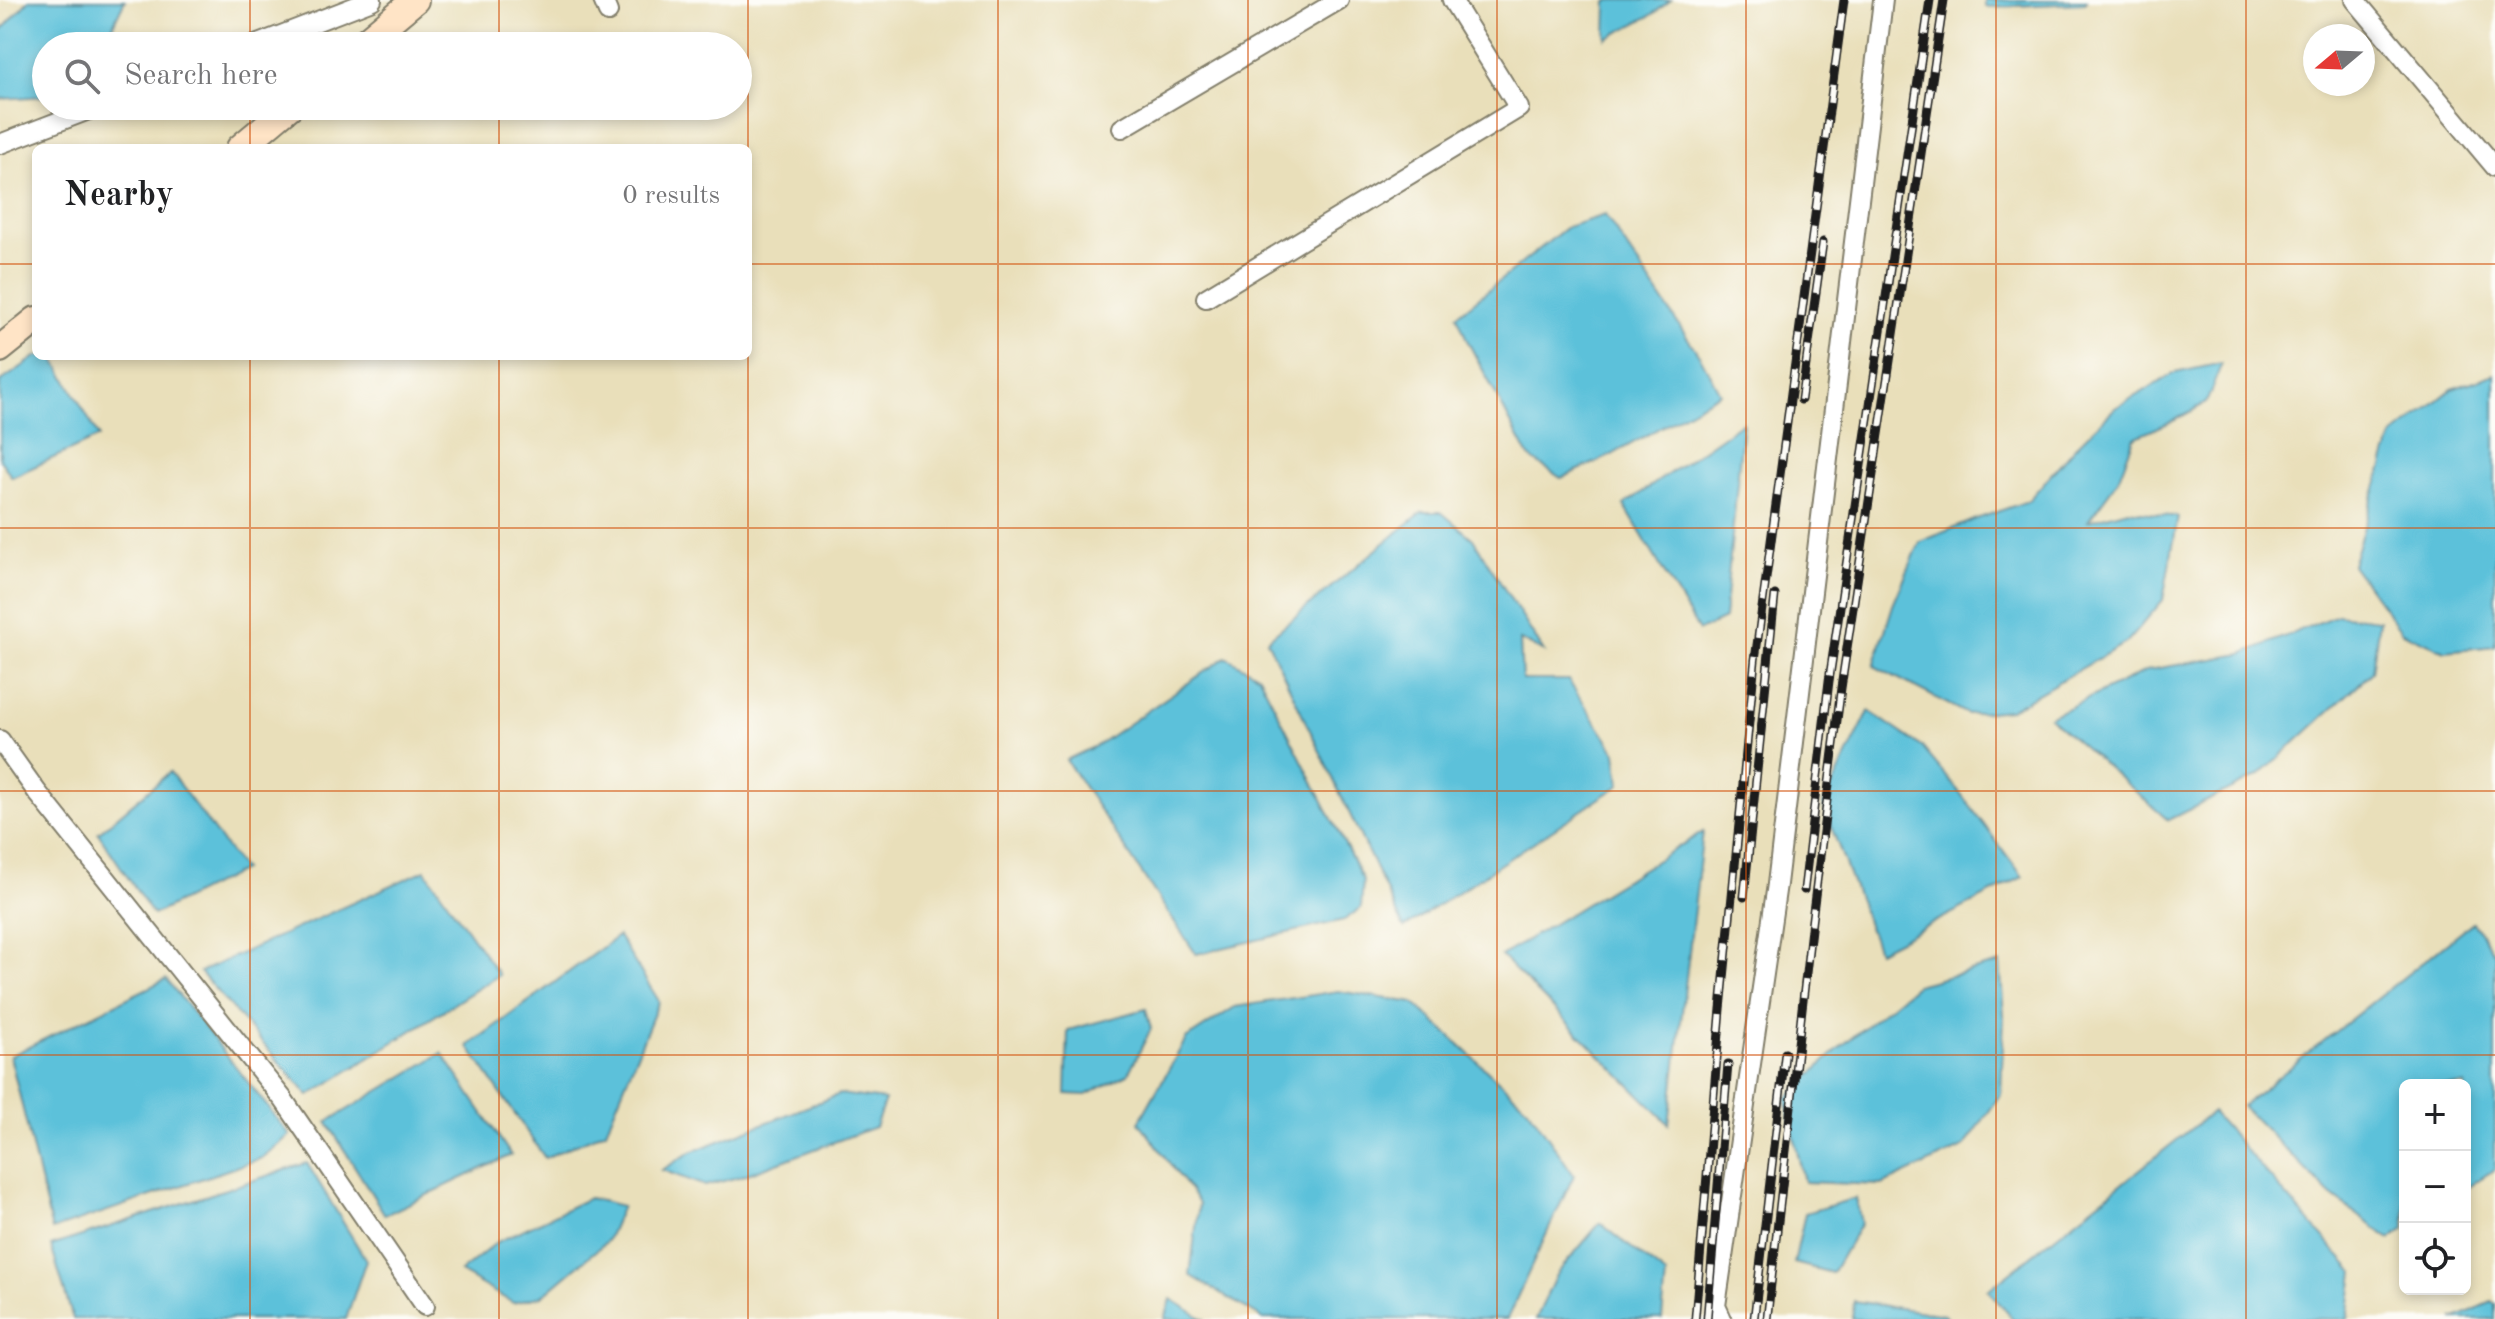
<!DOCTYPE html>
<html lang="en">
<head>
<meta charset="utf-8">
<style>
  body { margin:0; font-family:"Old Standard TT",serif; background:#f2f2f2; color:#202124 }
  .controls { position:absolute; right:24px; bottom:24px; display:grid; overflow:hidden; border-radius:12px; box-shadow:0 4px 12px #0003 }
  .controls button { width:72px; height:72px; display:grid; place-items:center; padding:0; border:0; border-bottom:2px solid #e0e0e0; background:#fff; color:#202124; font:40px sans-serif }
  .compass { position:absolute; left:2303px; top:24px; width:72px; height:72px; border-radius:50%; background:#fff; box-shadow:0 4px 12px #0003; rotate:251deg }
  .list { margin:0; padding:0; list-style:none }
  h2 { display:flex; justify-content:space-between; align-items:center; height:104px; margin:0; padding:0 32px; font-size:34px }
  h2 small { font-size:26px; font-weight:400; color:#757577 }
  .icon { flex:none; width:44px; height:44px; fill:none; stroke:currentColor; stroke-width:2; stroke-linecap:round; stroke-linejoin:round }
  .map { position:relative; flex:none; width:2495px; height:1319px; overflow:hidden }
  .search { position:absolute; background:#fff; box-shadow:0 4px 12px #0003; left:32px; top:32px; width:720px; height:88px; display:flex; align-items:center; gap:20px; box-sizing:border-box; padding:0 28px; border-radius:44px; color:#757577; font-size:30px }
  .panel { position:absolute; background:#fff; box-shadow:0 4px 12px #0003; left:32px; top:144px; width:720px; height:216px; border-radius:12px }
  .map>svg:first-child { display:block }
  .water { fill:#5cc1da; stroke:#3c6e7b; stroke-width:2 }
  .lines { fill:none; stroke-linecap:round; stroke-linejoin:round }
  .minor-casing { stroke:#827e6b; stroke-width:22 }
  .secondary-casing { stroke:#827e6b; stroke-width:30 }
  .minor { stroke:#fff; stroke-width:18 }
  .secondary { stroke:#ffe4c6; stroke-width:26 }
  .rail-casing { stroke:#1c1c1c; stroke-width:9 }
  .rail { stroke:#fdfcf7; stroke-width:6; stroke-dasharray:18; stroke-linecap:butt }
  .grid { fill:none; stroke:#d4530e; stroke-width:2; stroke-opacity:0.55 }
</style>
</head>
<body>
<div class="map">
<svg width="2495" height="1319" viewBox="0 0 2495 1319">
  <rect width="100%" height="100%" fill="#fdfcf7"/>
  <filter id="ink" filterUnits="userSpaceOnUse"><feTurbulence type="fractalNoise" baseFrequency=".0125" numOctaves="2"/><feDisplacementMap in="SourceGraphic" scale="16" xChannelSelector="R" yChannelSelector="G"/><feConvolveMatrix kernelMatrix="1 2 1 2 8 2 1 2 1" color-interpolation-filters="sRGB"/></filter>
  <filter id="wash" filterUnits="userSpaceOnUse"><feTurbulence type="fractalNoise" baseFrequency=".006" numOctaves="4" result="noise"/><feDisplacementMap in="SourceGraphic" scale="32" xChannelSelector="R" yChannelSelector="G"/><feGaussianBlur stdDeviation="1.8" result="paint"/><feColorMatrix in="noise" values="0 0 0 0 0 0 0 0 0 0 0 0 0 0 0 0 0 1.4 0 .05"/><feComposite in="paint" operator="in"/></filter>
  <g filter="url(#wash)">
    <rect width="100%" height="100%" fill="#e9dfba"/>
    <path class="water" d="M29,0H125L103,46H46V96L0,99V32Z
      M1611,0H1671L1652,15L1606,39L1607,2Z
      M1985,0H2087L2085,3L1985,7Z
      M1605,215L1701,358L1720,393L1610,456L1561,478L1529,457L1467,340L1457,315L1567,227Z
      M37,356H53L99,437L12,477L0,460V382Z
      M2222,363L2206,403L2175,420L2134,438L2118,480L2088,521L2128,510L2178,517L2163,600L2127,642L2010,710L1967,714L1874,666L1893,605L1920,542L1971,521L2028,501L2074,448L2115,408L2175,373Z
      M2495,374V646L2445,651L2402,632L2352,565L2392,437L2452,389Z
      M1743,422L1724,619L1699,631L1624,505Z
      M1422,512H1441L1473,539L1544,652L1520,640L1522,680H1568L1616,752L1620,785L1404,928L1267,640Z
      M2337,615L2379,620L2372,672L2260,775L2168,820L2049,717L2148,670L2242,654Z
      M1226,657L1259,676L1363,880L1361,908L1344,920L1196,954L1066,760L1098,745Z
      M1869,711L1922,747L1961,794L2023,877L1878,951L1823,805Z
      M170,772L243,870L153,915L98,833Z
      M1703,832L1669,1124L1501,956Z
      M425,870L499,975L309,1096L200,972Z
      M2473,922L2495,954V1169L2465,1189V1085H2405V1229L2390,1239L2331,1195L2242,1106Z
      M618,936L659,1001L606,1131L545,1158L468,1046Z
      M2000,963L2004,1015L2001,1094L1965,1146L1882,1185L1804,1182L1786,1099L1838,1049L1916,985Z
      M166,979L290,1135L262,1158L52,1230L10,1056Z
      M1338,991L1414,1003L1528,1108L1574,1175L1507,1319H1264L1190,1275L1199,1203L1139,1122L1186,1039L1235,1007Z
      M1146,1009L1151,1029L1128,1074L1086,1095L1066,1094L1068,1030Z
      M442,1053L511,1155L385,1215L327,1122Z
      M840,1094L885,1100L875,1127L742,1176L705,1186L662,1170L691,1152Z
      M2212,1112L2354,1272L2348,1319H2013L1988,1290Z
      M307,1163L366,1260L346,1319H73L51,1246Z
      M589,1198L622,1206L607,1241L542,1296L513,1303L460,1272L497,1242Z
      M1856,1198L1861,1223L1832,1273L1794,1263L1805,1213Z
      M1600,1223L1666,1275L1662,1319H1536L1556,1275Z
      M1171,1299L1204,1319H1165Z
      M1854,1301L1944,1315L1947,1319H1852Z
      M2492,1302L2495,1305V1319H2453Z"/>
  </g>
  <g filter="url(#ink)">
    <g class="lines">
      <g class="minor-casing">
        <path id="minor" d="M603,0L608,12
          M2355,0L2495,167
          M253,46L372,0
          M1122,128L1339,0
          M0,144L99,106
          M1206,298L1519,108L1452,0
          M0,740L37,792L283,1099L425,1306
          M1722,1319L1716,1306L1777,884L1883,0"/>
      </g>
      <g class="secondary-casing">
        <path id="secondary" d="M360,46L415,0
          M240,148L290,106
          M0,349L36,320"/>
      </g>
      <use href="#minor" class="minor"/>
      <use href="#secondary" class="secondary"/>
      <g class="rail-casing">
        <path id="rail" d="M1801,400L1823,242
          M1804,890L1829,681L1930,0
          M1744,897L1775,595
          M1695,1319L1721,1009L1755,660L1844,0
          M1707,1319L1728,1064
          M1754,1319L1785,1053
          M1767,1319L1812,920L1841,688L1944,0"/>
      </g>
      <use href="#rail" class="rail"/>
    </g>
  </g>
  <path class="grid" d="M250,0V46M499,0V46M748,0V1319M998,0V1319M1248,0V1319M1497,0V1319M1746,0V1319M1996,0V1319M2246,0V1319M250,106V148M499,106V148M0,264H36M748,264H2495M250,356V1319M499,356V1319M0,528H2495M0,791H2495M0,1055H2495"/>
</svg>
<div class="controls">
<button>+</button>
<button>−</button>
<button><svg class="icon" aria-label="locate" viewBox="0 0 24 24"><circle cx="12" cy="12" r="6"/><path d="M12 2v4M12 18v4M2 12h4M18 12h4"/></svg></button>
</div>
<svg class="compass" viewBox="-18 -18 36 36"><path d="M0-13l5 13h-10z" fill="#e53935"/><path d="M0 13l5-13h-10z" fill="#757577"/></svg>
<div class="search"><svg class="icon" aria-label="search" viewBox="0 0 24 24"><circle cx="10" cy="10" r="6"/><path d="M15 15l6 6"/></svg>Search here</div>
<section class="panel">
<h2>Nearby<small>0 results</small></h2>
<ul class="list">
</ul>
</section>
</div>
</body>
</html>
